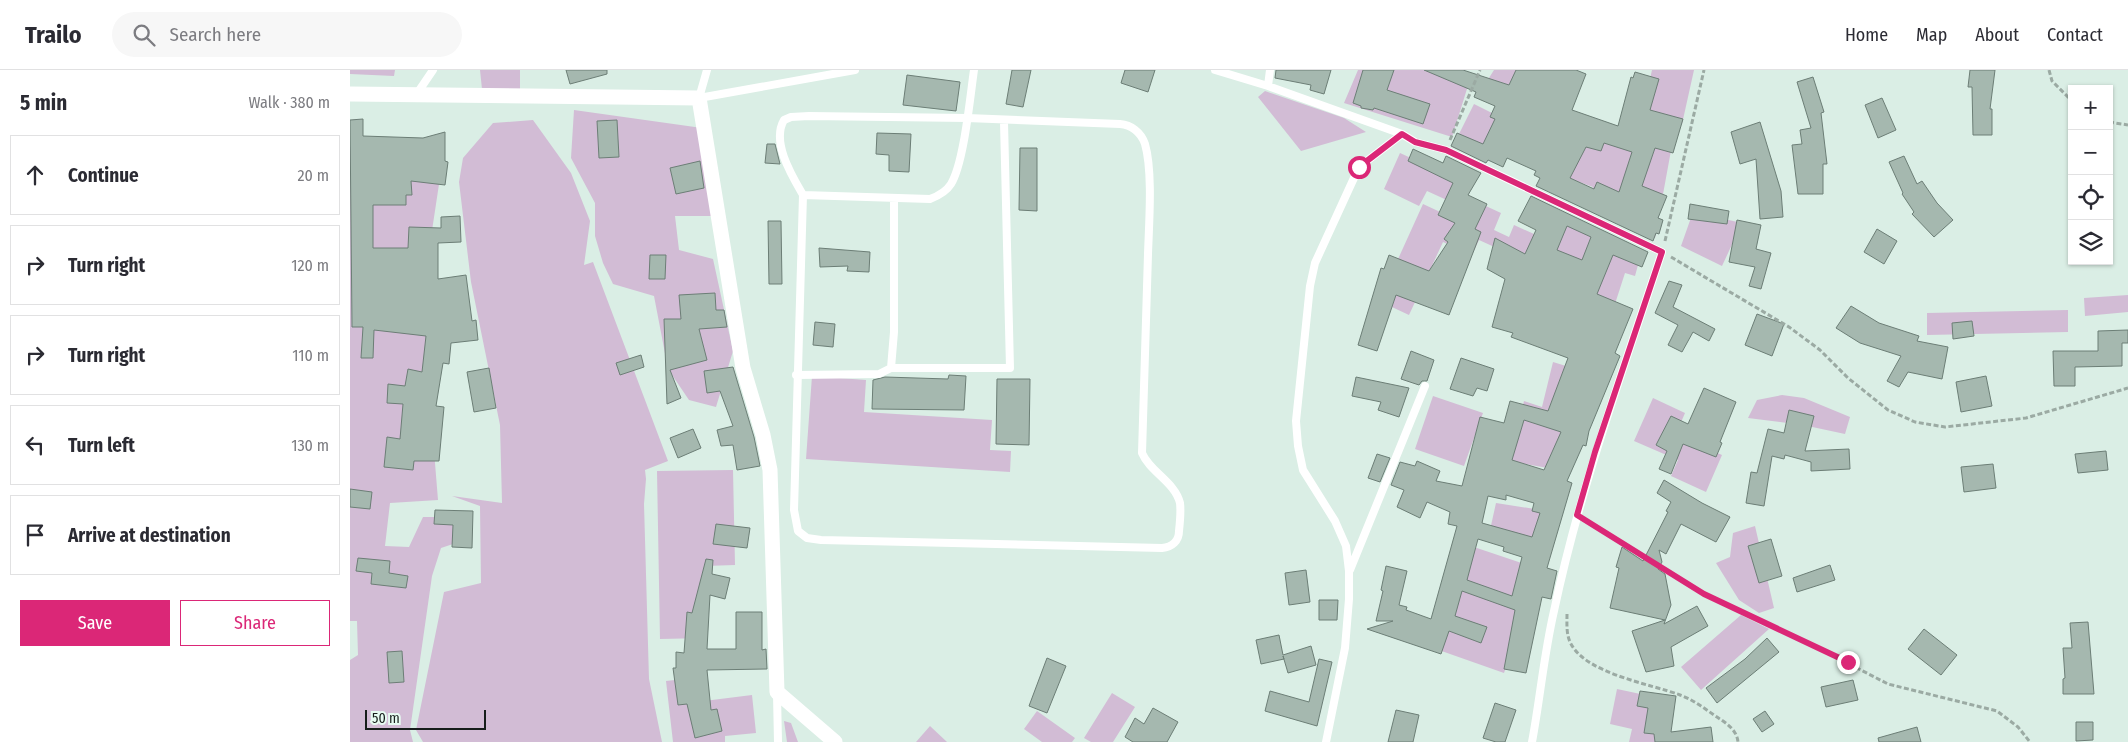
<!DOCTYPE html>
<html lang="en">
<head>
<meta charset="utf-8">
<style>
  body { margin:0; font-family:"Fira Sans Condensed",sans-serif; background:#f7f7f7; color:#2b2b33 }
  .controls { position:absolute; right:15px; top:15px; display:grid; overflow:hidden; border-radius:0px; box-shadow:0 1px 4px #0004 }
  .controls button { width:45px; height:45px; display:grid; place-items:center; padding:0; border:0; border-bottom:1px solid #e1e1e2; background:#fff; color:#2b2b33; font:25px sans-serif }
  .scale { position:absolute; left:15px; bottom:12px; width:121px; box-sizing:border-box; padding-left:5px; border:2px solid #171e1b; border-top:0; font-size:14px; line-height:18px; white-space:nowrap; color:#171e1b; -webkit-text-stroke:4px #e7fbf2; paint-order:stroke }
  .stop { position:absolute; width:15px; height:15px; margin:-11px; border:4px solid #db2777; border-radius:50%; background:#fff }
  .stop.end { background:#db2777; border-color:#fff; box-shadow:0 1px 5px #0008 }
  .list { margin:0; padding:0; list-style:none }
  h2 { display:flex; justify-content:space-between; align-items:center; height:65px; margin:0; padding:0 20px; font-size:21px }
  h2 small { font-size:16px; font-weight:400; color:#7c7c81 }
  .list li { display:grid; grid-template-columns:32px 1fr auto; gap:15px; align-items:center; box-sizing:border-box; height:80px; margin:0 10px 10px; padding:0 10px; border:1px solid #e1e1e2; border-radius:0px }
  .list b { display:block; font-size:19px; white-space:nowrap }
  .list em { font-size:16px; font-style:normal; color:#7c7c81 }
  .actions { display:flex; gap:10px; padding:15px 20px }
  .actions a { flex:1; padding:11px 0; border:1px solid #db2777; border-radius:0px; text-align:center; font-size:18px; color:#db2777 }
  .actions .main { background:#db2777; color:#fff }
  .icon { flex:none; width:28px; height:28px; fill:none; stroke:currentColor; stroke-width:2; stroke-linecap:round; stroke-linejoin:round }
  .map { position:relative; flex:none; width:1778px; height:672px; overflow:hidden }
  header { display:flex; align-items:center; gap:30px; box-sizing:border-box; height:70px; padding:0 25px; background:#fff; border-bottom:1px solid #e1e1e2 }
  header strong { font-size:24px }
  nav { display:flex; gap:28px; margin-inline-start:auto; font-size:18px }
  .search { width:350px; height:45px; background:#f7f7f7; display:flex; align-items:center; gap:12px; box-sizing:border-box; padding:0 18px; border-radius:28px; color:#7c7c81; font-size:19px }
  main { display:flex }
  aside { flex:1; background:#fff }
  .map>svg:first-child { display:block }
  .green { fill:#d2bcd5 }
  .building { fill:#a5b8af; stroke:#6c7e76; fill-rule:evenodd }
  .lines { fill:none; stroke-linecap:round; stroke-linejoin:round }
  .path { stroke:#9baaa3; stroke-width:3; stroke-dasharray:5 2.5; stroke-linecap:butt }
  .lane { stroke:#fff; stroke-width:8 }
  .street { stroke:#fff; stroke-width:15 }
  .route { stroke:#db2777; stroke-width:6 }
</style>
</head>
<body>
<header>
<strong>Trailo</strong>
<div class="search"><svg class="icon" aria-label="search" viewBox="0 0 24 24"><circle cx="10" cy="10" r="6"/><path d="M15 15l6 6"/></svg>Search here</div>
<nav><a>Home</a><a>Map</a><a>About</a><a>Contact</a></nav>
</header>
<main>
<aside>
<h2>5 min<small>Walk · 380 m</small></h2>
<ul class="list">
<li><svg class="icon" aria-label="ahead" viewBox="0 0 24 24"><path d="M12 20V5M6 11l6-6 6 6"/></svg><div><b>Continue</b></div><em>20 m</em></li>
<li><svg class="icon" aria-label="right" viewBox="0 0 24 24"><path d="M7 20v-9h11M14 6l5 5-5 5"/></svg><div><b>Turn right</b></div><em>120 m</em></li>
<li><svg class="icon" aria-label="right" viewBox="0 0 24 24"><path d="M7 20v-9h11M14 6l5 5-5 5"/></svg><div><b>Turn right</b></div><em>110 m</em></li>
<li><svg class="icon" aria-label="left" viewBox="0 0 24 24"><path d="M17 20v-9H6M10 6l-5 5 5 5"/></svg><div><b>Turn left</b></div><em>130 m</em></li>
<li><svg class="icon" aria-label="arrive" viewBox="0 0 24 24"><path d="M6 21V4h12l-3 4 3 4H6"/></svg><div><b>Arrive at destination</b></div></li>
</ul>
<div class="actions"><a class="main">Save</a><a>Share</a></div>
</aside>
<div class="map">
<svg width="1778" height="672" viewBox="0 0 1778 672">
  <rect width="100%" height="100%" fill="#daeee5"/>
  <path class="green" d="M0,0H45L44,6L0,4Z
    M130,0H170V20L132,19Z
    M1008,0H1102L1121,6L1102,67L994,33Z
    M1144,0H1187L1164,38L1132,19Z
    M1302,0H1344L1332,54L1292,45Z
    M915,21L994,48L1016,62L951,81L908,27Z
    M1124,34L1168,56L1152,90L1107,68Z
    M224,40L352,58L365,146H325L329,180L363,189L383,281L366,337L339,330L318,299L304,226L263,214L253,193L245,166V133L221,88Z
    M183,50L221,103L240,151L234,195L243,192L318,391L295,400L296,409L294,434L299,609L312,672H73L66,660L94,522L131,513L130,436L102,426L152,433L150,355L121,212L109,112L113,88L143,53Z
    M1247,59L1322,75L1305,168L1238,133L1243,117L1218,108L1229,81Z
    M0,77L53,79L91,101L78,187L81,344L88,430L40,433L35,476L59,477L73,447H110L112,471L91,478L82,506L60,660L63,672H0V590L8,585L7,551H0Z
    M1050,83L1122,116L1112,137L1077,121L1069,136L1034,119Z
    M1125,131L1151,143L1144,160L1159,167L1164,155L1193,168L1204,144L1246,163L1219,222L1151,180L1129,170L1122,185L1093,172L1059,245L1029,231L1073,134L1114,153Z
    M1343,142L1392,153L1372,196L1331,176Z
    M1257,172L1291,184L1285,206L1275,203L1263,240L1238,232Z
    M1778,225V242L1735,246L1734,228Z
    M1718,240V262L1577,265V243Z
    M1203,292L1239,303L1209,400L1158,391L1174,331L1192,337Z
    M462,306L516,310L514,342L642,350L640,380L661,381L660,402L456,389Z
    M1432,325L1454,328L1500,347L1495,364L1453,355L1398,348L1407,330Z
    M1083,326L1133,343L1114,396L1065,379Z
    M1303,328L1335,343L1326,364L1372,385L1356,422L1321,406L1328,390L1284,371Z
    M383,400L385,495L355,496L356,568L310,569L307,401Z
    M1146,433L1191,440L1186,479L1138,469Z
    M1405,456L1424,538L1409,543L1389,530L1366,493L1380,487L1383,463Z
    M1118,475L1189,499L1154,603L1083,578Z
    M1391,545L1419,559L1351,620L1331,597Z
    M343,608L346,632L402,625L406,663L375,666V672H323L316,611Z
    M1267,619L1314,629L1305,672H1279L1282,659L1260,654Z
    M762,623L785,637L763,672H741L734,668Z
    M687,641L725,668L722,672H692L674,659Z
    M434,651L441,653L448,672H437Z
    M580,656L597,672H566Z"/>
  <path class="building" d="M216,0H257V4L220,14Z
    M662,0H681L673,37L656,34Z
    M775,0H805L798,22L771,13Z
    M926,0H981L974,24L960,20L961,15L925,8Z
    M1013,0H1044L1037,20L1080,34L1073,54L1024,38L1023,40L1011,38V36L1003,33Z
    M1074,0H1113L1159,15L1166,0H1226L1236,4L1222,40L1268,56L1281,7L1283,8L1285,2L1309,9L1300,40L1333,49L1323,83L1305,78L1292,116L1317,126L1308,148L1313,150L1309,164L1306,163L1303,171L1186,116L1190,108L1184,105L1186,101L1157,88L1153,97L1138,90L1136,93L1101,76L1107,63L1133,74L1145,49L1140,47L1145,36L1124,27L1126,22ZM1254,73L1282,82L1269,122L1247,112L1244,119L1220,108L1236,77L1251,81Z
    M1620,0H1645L1640,39H1642V65H1623L1622,17H1618Z
    M557,5L610,12L606,41L553,35Z
    M1463,7L1474,42L1471,43L1477,94H1473V124H1448L1442,75L1452,74L1450,60L1461,58L1447,12Z
    M1532,28L1546,60L1528,68L1515,35Z
    M13,49V66L73,68L95,62V91L98,92L95,115L61,111L62,125H56V135H23V178H58L59,157L91,158V147L110,146L111,172L88,173V209L116,205L122,251L126,250L128,270L101,273L99,294L93,293L86,336L94,337L89,391H64L63,400L34,397L37,367L50,369L53,334L37,333L38,314L55,316L58,299L72,302L76,266L24,260L23,288H11L13,257H2L0,50Z
    M267,50L269,87L249,88L247,51Z
    M1410,52L1431,121L1433,147L1410,149L1406,89L1390,94L1381,62Z
    M527,63L561,64L559,102L539,101V85L526,84Z
    M417,74H425L430,94L415,93Z
    M670,78H687V141L669,140Z
    M1063,79L1093,93L1096,86L1131,103L1118,125L1137,134L1125,159L1131,162L1099,245L1046,225L1027,281L1008,275L1031,198L1034,199L1039,185L1079,201L1098,172L1094,169L1105,153L1088,145L1103,113L1058,91Z
    M1554,86L1567,114L1572,111L1587,133L1603,150L1584,167L1562,144L1564,142L1552,124L1553,123L1539,92Z
    M350,91L354,118L326,124L320,98Z
    M1181,126L1298,182L1292,197L1263,185L1247,224L1283,239L1265,283L1270,286L1239,361L1236,376L1233,375L1217,411L1222,413L1197,498L1207,501L1201,529L1192,527L1176,603L1154,599L1165,540L1112,521L1105,546L1137,557L1131,573L1099,561L1091,584L1017,559L1043,551H1026L1033,521L1031,520L1036,496L1057,501L1049,535L1057,537L1056,540L1081,549L1107,456L1098,454L1100,442L1077,432L1070,448L1047,437L1054,420L1041,415L1050,392L1065,396L1067,391L1090,401L1086,411L1112,416L1130,347L1154,353L1160,331L1198,341L1218,288L1161,267L1163,263L1142,257L1155,209L1137,199L1145,168L1175,184L1186,160L1168,151ZM1217,156L1241,167L1232,190L1207,180ZM1174,350L1211,362L1194,400L1162,390ZM1156,425L1184,433L1182,441L1190,443L1182,467L1132,453L1138,426L1156,430ZM1128,469L1154,477L1153,481L1172,487L1162,526L1117,510Z
    M1340,134L1379,141L1377,154L1338,149Z
    M1387,150L1411,155L1406,179L1421,183L1411,219L1399,216L1405,197L1379,192Z
    M418,151H431L432,214H419Z
    M1527,159L1547,171L1534,194L1514,182Z
    M469,178L520,182L519,202L497,201L498,196L470,197Z
    M300,185H316L315,209H299Z
    M1319,211L1332,215L1323,237L1365,259L1359,271L1343,262L1332,282L1318,275L1328,255L1305,243Z
    M365,223L366,240H374L377,257L349,259L357,290L320,300L331,328L317,334L314,249H331L329,225Z
    M1501,236L1529,253L1569,266L1567,271L1598,277L1592,309L1558,302L1549,317L1537,311L1551,286L1510,273L1486,258Z
    M1407,244L1434,254L1422,286L1395,275Z
    M1622,251L1624,266L1603,269L1602,253Z
    M465,252L485,254L483,277L463,275Z
    M1778,260V273H1772V296L1725,297V316H1704L1703,281H1748V261Z
    M1061,281L1084,290L1077,311H1072L1069,315L1051,309Z
    M291,285L294,297L270,305L266,293Z
    M1111,288L1144,299L1137,321L1127,318L1123,326L1100,319Z
    M383,297L404,367L410,396L387,400L383,375L371,376L367,360L383,356L370,321L357,323L354,301Z
    M139,298L146,338L124,342L117,302Z
    M599,305L616,306L614,340L522,339L523,310L535,307L598,309Z
    M1636,306L1642,336L1611,342L1606,312Z
    M1006,307L1059,318L1049,347L1028,340L1031,332L1002,326Z
    M647,309H680L679,375L646,374Z
    M1354,318L1386,332L1370,372L1372,373L1366,387L1333,374L1321,404L1309,399L1317,381L1306,375L1321,346L1338,354Z
    M1439,340L1464,346L1455,381L1499,379L1500,399L1461,401V392L1435,385L1434,389L1422,386L1414,436L1396,433L1401,402L1407,403L1418,359L1434,363Z
    M343,359L351,378L328,388L320,368Z
    M1756,381L1758,400L1728,403L1725,384Z
    M1027,384L1040,388L1030,412L1018,408Z
    M1643,394L1646,418L1614,422L1611,397Z
    M1314,410L1352,433L1380,447L1366,472L1331,454L1316,484L1309,480L1312,492L1308,499L1315,504L1321,535L1314,554L1347,536L1358,556L1321,577L1324,596L1296,602L1282,561L1315,550L1260,538L1269,498L1266,497L1272,477L1293,491L1318,442L1316,441L1321,432L1307,423Z
    M0,419L22,422L20,439L0,437Z
    M85,440L123,441L122,478L102,477L103,455L84,454Z
    M366,454L400,458L397,478L363,474Z
    M1421,469L1432,506L1409,513L1398,476Z
    M8,488L40,491L39,503L58,506L56,518L21,514L22,503L6,501Z
    M356,489L363,490L362,504L380,508L375,529L360,525L357,579H386V542H412V580L416,579L417,599L357,600L361,640L367,639L372,661L345,668L337,634L328,635L323,598H326V582L334,583L337,542L342,543Z
    M1480,495L1485,510L1447,522L1443,508Z
    M956,500L960,532L939,535L935,503Z
    M969,530H988L987,550H969Z
    M1738,552L1744,624H1713V609L1715,608L1713,578H1722L1720,553Z
    M1574,559L1607,585L1591,605L1558,579Z
    M929,565L933,585L961,576L966,595L938,603L933,586L934,589L911,594L906,570Z
    M1417,568L1429,582L1367,633L1356,618L1395,589Z
    M52,581L54,612L39,613L37,582Z
    M697,588L716,596L697,643L679,636Z
    M969,589L982,592L967,656L915,641L920,621L959,632Z
    M1503,610L1508,630L1476,637L1471,617Z
    M1290,621L1326,626L1321,662L1361,657L1363,672H1305L1304,664L1294,663L1298,638L1287,636Z
    M1145,633L1166,640L1155,672H1146L1133,668Z
    M803,638L828,652L817,672H783L775,667L785,648L794,654Z
    M1046,640L1069,645L1063,672H1038Z
    M1415,641L1424,654L1412,662L1403,649Z
    M1726,652H1743V670L1726,671Z
    M1567,657L1571,672H1529L1528,668Z"/>
  <g class="lines">
    <path class="path" d="M1699,0L1702,11L1722,31
      M1759,52L1778,55
      M1100,70L1130,0
      M1315,171L1354,0
      M1321,187L1439,257L1470,280L1498,308L1538,340L1565,352L1595,357L1676,348L1778,318
      M1236,451L1354,524L1476,582L1538,614L1647,641L1668,657L1680,672
      M1217,544C1217,554 1216,565 1221,574C1237,604 1301,614 1330,625C1344,630 1355,639 1367,647C1376,653 1387,660 1388,672"/>
    <path class="lane" d="M357,0L349,28L505,0
      M865,0L918,16L920,0
      M918,16L1052,64L1009,97L965,193L960,216L946,351L948,376L953,400L985,451L996,476L999,501V529L995,578L976,672
      M66,25L83,0
      M459,46L617,48L770,54C781,55 791,62 795,74C803,102 799,153 798,184C796,250 794,316 792,383C800,402 825,412 830,433C831,441 830,452 829,461C829,471 822,477 812,478L471,470L457,468L448,461L444,440L453,125C442,106 421,72 434,50L441,47Z
      M1052,64L1065,72L1096,80L1312,182C1273,300 1230,418 1204,541C1194,584 1190,629 1182,672
      M453,125L580,129C588,126 596,122 601,114C614,93 620,27 624,0
      M541,298H660L654,52
      M446,305L529,304L541,298L544,262V129
      M1000,500L1075,316
      M427,624L428,672"/>
    <path class="street" d="M0,24L349,28L393,298L413,365L420,400L427,622L485,672"/>
  </g>
  <g class="lines">
    <path class="route" d="M1009,97L1052,64L1065,72L1096,80L1312,182L1245,382L1227,445L1354,524L1498,592"/>
  </g>
</svg>
<div class="controls">
<button>+</button>
<button>−</button>
<button><svg class="icon" aria-label="locate" viewBox="0 0 24 24"><circle cx="12" cy="12" r="6"/><path d="M12 2v4M12 18v4M2 12h4M18 12h4"/></svg></button>
<button><svg class="icon" aria-label="layers" viewBox="0 0 24 24"><path d="M12 4l9 5-9 5-9-5zM3 14l9 5 9-5"/></svg></button>
</div>
<div class="scale">50 m</div>
<div class="stop" style="left:1009px;top:97px"></div>
<div class="stop end" style="left:1498px;top:592px"></div>
</div>
</main>
</body>
</html>
